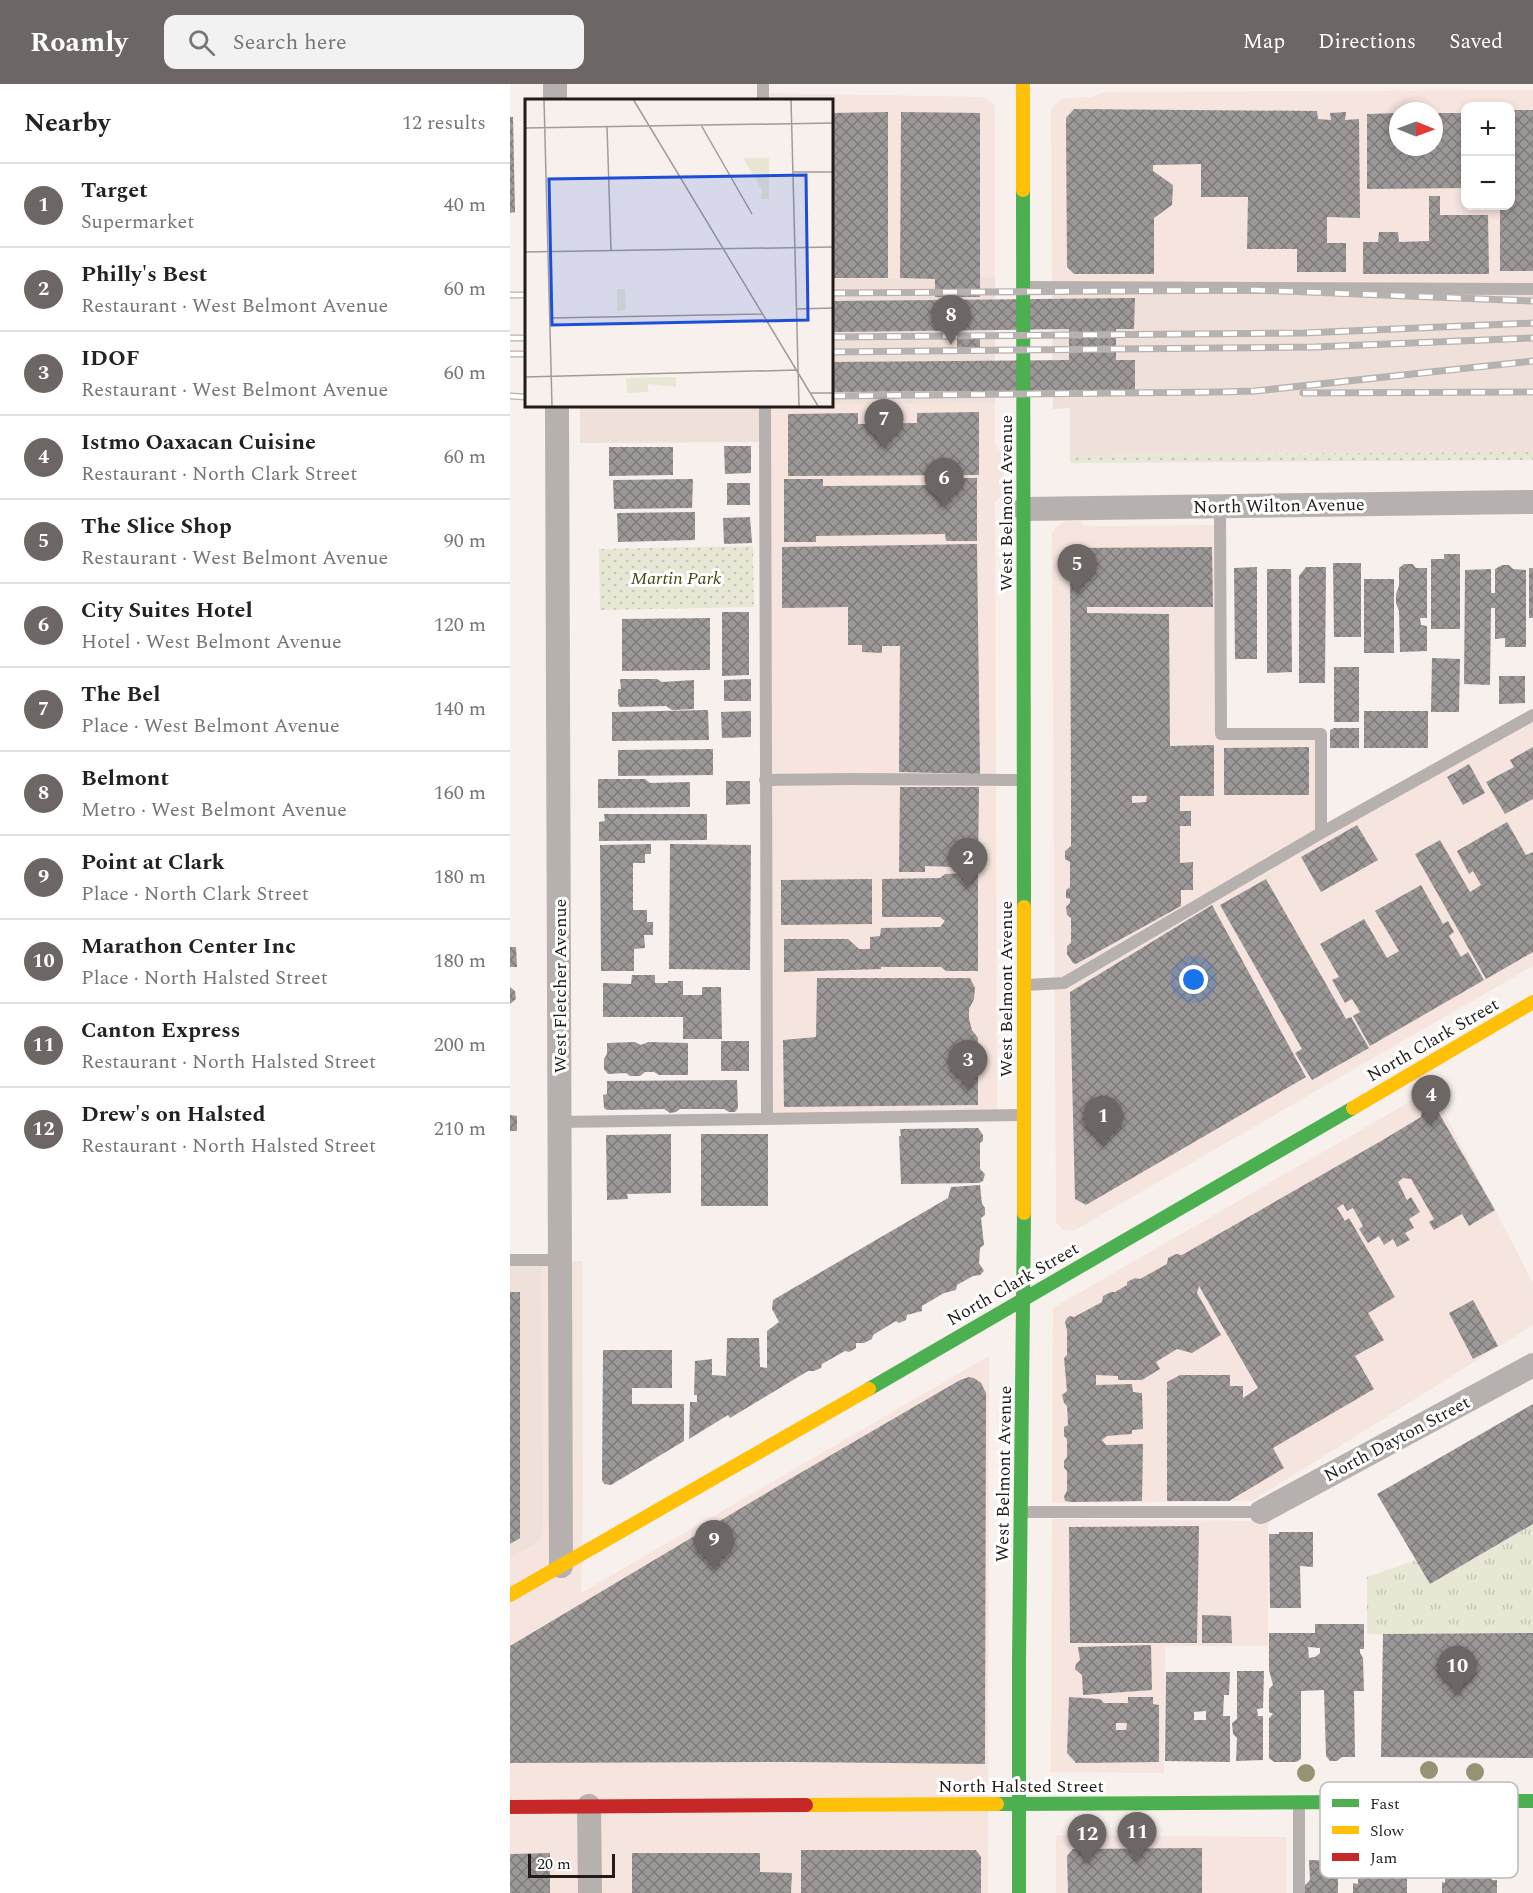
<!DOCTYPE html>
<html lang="en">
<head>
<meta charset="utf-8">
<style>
  body { margin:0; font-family:Spectral,serif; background:#f2f2f2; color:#222 }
  .controls { position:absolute; right:18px; top:18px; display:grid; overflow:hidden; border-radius:12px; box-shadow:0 3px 9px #0003 }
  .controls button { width:54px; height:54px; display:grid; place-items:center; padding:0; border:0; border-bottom:2px solid #e0e0e0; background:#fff; color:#222; font:30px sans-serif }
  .compass { position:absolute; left:879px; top:18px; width:54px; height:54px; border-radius:50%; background:#fff; box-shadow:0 3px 9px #0003; rotate:91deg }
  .scale { position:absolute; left:18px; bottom:15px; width:87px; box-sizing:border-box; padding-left:6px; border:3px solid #211c1a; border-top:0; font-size:16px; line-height:21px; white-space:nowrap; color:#211c1a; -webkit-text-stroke:4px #fff; paint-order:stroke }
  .you { position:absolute; left:684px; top:896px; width:21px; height:21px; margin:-15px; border:4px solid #fff; border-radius:50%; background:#1a73e8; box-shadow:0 0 0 9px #1a73e833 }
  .badge { display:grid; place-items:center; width:39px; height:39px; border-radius:50%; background:#6c6664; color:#fff; font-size:20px; font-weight:700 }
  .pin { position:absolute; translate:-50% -50px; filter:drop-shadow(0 2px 3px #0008) }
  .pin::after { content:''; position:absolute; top:32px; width:21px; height:18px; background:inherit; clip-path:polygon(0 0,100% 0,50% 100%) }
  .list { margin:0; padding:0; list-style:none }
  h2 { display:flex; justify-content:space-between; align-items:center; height:78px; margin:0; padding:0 24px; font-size:26px }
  h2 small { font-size:20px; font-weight:400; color:#767676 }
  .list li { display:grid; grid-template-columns:39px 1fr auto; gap:18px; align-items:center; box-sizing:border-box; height:84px; padding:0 24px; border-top:2px solid #e0e0e0 }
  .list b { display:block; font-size:22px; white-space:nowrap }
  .list p { margin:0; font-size:20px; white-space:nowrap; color:#767676 }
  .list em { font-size:20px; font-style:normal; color:#767676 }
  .icon { flex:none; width:33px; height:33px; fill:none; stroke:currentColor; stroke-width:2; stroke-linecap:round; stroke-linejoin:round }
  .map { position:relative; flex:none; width:1023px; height:1809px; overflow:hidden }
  header { display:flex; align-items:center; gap:36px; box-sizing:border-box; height:84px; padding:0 30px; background:#6c6664; color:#fff }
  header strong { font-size:28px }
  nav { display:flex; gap:33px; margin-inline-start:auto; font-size:21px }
  .search { width:420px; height:54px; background:#f2f2f2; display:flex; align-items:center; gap:15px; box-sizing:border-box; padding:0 21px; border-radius:12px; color:#767676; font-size:22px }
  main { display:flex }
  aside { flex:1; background:#fff }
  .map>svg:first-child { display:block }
  .commercial { fill:#f6e4df; fill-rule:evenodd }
  .built { fill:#efe0da }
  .grass { fill:url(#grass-tufts) }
  .park { fill:url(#park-dots) }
  .building { fill:url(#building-cross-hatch); fill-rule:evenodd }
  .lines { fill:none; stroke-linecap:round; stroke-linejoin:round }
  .lane { stroke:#b6b0ae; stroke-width:12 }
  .street { stroke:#b6b0ae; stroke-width:24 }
  .fast { stroke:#4caf50; stroke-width:14 }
  .slow { stroke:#ffc107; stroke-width:14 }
  .jam { stroke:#c62828; stroke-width:14 }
  .rail-casing { stroke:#b7b1af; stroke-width:7 }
  .rail { stroke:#fff; stroke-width:4.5; stroke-dasharray:14; stroke-linecap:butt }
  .tree { fill:#969373 }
  .labels { text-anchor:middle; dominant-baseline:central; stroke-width:6; stroke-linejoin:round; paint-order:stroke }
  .street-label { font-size:18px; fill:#211c1a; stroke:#fff }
  .park-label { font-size:18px; font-style:italic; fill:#45470f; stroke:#fff }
  .inset-road { fill:none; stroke:#a29b99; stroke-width:1.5 }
  .view { fill:#1d4ed8; fill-opacity:0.15; stroke:#1d4ed8; stroke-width:3 }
  .inset-edge { fill:none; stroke:#211c1a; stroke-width:3 }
  .key { fill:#fff; stroke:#bcbbba; stroke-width:1.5 }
  .key-label { font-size:16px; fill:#211c1a }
</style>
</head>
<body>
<header>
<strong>Roamly</strong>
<div class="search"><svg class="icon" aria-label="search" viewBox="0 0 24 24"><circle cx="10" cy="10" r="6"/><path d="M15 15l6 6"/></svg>Search here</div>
<nav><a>Map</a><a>Directions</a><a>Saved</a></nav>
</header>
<main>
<aside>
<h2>Nearby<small>12 results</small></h2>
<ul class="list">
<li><span class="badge">1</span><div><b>Target</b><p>Supermarket</p></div><em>40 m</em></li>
<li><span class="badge">2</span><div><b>Philly's Best</b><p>Restaurant · West Belmont Avenue</p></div><em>60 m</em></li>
<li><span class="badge">3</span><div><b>IDOF</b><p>Restaurant · West Belmont Avenue</p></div><em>60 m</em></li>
<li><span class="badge">4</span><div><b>Istmo Oaxacan Cuisine</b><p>Restaurant · North Clark Street</p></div><em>60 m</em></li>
<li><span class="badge">5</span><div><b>The Slice Shop</b><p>Restaurant · West Belmont Avenue</p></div><em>90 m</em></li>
<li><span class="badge">6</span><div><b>City Suites Hotel</b><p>Hotel · West Belmont Avenue</p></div><em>120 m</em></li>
<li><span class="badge">7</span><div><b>The Bel</b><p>Place · West Belmont Avenue</p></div><em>140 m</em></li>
<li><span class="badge">8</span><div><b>Belmont</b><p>Metro · West Belmont Avenue</p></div><em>160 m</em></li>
<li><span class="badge">9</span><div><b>Point at Clark</b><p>Place · North Clark Street</p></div><em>180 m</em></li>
<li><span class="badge">10</span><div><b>Marathon Center Inc</b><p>Place · North Halsted Street</p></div><em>180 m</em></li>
<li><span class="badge">11</span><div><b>Canton Express</b><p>Restaurant · North Halsted Street</p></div><em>200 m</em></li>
<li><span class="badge">12</span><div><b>Drew's on Halsted</b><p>Restaurant · North Halsted Street</p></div><em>210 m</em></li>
</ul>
</aside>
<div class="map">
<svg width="1023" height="1809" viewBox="0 0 1023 1809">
  <defs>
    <pattern id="grass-tufts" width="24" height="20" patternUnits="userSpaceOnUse" patternTransform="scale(1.5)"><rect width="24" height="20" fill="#e8e6d4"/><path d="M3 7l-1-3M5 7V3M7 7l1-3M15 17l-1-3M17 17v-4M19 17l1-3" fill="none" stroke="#c7c5b5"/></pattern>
    <pattern id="park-dots" width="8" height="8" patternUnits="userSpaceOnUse" patternTransform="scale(1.5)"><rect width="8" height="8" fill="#e8e6d4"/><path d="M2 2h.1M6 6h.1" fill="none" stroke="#c7c5b5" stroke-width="1.8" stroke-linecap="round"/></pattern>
    <pattern id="building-cross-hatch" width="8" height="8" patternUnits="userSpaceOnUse" patternTransform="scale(1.5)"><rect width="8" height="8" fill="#9d9898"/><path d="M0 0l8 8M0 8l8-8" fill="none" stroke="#807b7b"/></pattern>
  </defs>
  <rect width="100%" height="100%" fill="#f8f0ed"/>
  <path class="commercial" d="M1023,6V205L542,203L541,30L542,23L553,14L580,13L596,8ZM956,22H1000V122H956ZM888,27H924V63H888Z
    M253,9L473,13L483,19L485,24V361L493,370L494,410L485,418L487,1031L257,1035L254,321H321V16H253Z
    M560,437H570L575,442L711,441V650H811L812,748L1023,631V882L565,1146L559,1147L552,1145L546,1138L542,451L545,444L553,438Z
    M922,1005L1023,1199V1241L742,1417L542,1419L543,1224Z
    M0,1176L72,1177L73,1408L71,1509L479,1272L478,1809H0Z
    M542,1435L758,1437V1562H655L654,1689L541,1688Z
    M546,1751L776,1753V1809H546Z"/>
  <path class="built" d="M485,194V319L321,320V195Z
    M542,203L1023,205V368L560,371V324L543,325Z
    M70,321H256L255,358L70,359Z
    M0,1176H32L33,1445L32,1451L28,1458L0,1474Z"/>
  <path class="grass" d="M1023,1440V1549L857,1550V1493L906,1476L920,1500Z"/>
  <path class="park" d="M1023,368V376L560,379V371Z
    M243,462L244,523L90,526L89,465Z"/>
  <path class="building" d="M564,25L807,27L808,35L821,36L820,29L836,28L835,36L849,35L850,134L817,133V159H836V188H787V165H737L738,113H691V80L643,81V87L663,101L662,121L644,134V190H564L557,183L556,34Z
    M1000,26H1023V187H990V122H1000Z
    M378,28V194H321V29Z
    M391,28L470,29V213H425V195L390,194Z
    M888,29V63H924V29H956V104L857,105V30Z
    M0,33H3L5,128L0,129Z
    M919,112H930V131H978L979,190H853V158H868L869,148H888L889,158L919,157Z
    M625,214L624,245H606V276H625V306L321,308V278L559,276V245L321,248V217Z
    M470,253V265H447V254Z
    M469,328V391L278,392V330L348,329V340L407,339V329Z
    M214,362H241V389L215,390Z
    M99,363H163V391L99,392Z
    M441,394H467V457H436L435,450L306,452V458H274V395H313V402L440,401Z
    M183,395L182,424L104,425L103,396Z
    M217,399H240V421H217Z
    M185,428V456L108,458L107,429Z
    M240,433L242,459L214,460L213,434Z
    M467,460L470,690L389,688L390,562H372V569L352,568V561H338V523L272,524V463Z
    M702,463L703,523H577V529L659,530L660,662L704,661V712H670V727H681V742H670V779L683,778V806H671V822L566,880L563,879L557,870V862L561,859V834L557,831L556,823L560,819V815L556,814V806L560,803V778L555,775V767L561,762V712L560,464ZM622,712H637L636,718L622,719Z
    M934,470H950V545H921V475H934Z
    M823,479H851V553H824Z
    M894,480H903L906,484H917V534H910L911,541L917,542V567L890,568L889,527L886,519V510L889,502V484Z
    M992,481H999L1003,485L1016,486V563H995V554L985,555V524H981L980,601L954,600L955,486L981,485V509H985V485Z
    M747,483V575H725L724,484Z
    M796,483H816L815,599H789V492Z
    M1019,484H1023V534H1019Z
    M757,485H781L782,588L757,589Z
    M854,495H884V569H854Z
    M212,528H239V591L212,592Z
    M200,534V586L112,587V535Z
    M922,574L950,575L949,628H921Z
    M824,583H849V638H824Z
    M989,592H1015V619L989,620Z
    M110,595H147L152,598L184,596V625L162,626L156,622L110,623L108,620V605H111Z
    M241,595V617H214V596Z
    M198,626L199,656L102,657V628Z
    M241,627V653L212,654L211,628Z
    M854,627H918V664H854Z
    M824,644H849V664H820V646Z
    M799,663V711H714V664Z
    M1023,663V715L995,730L976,698L1004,683L1000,676Z
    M203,665V691L108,692V666Z
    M959,680L975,709L953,721L937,693Z
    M88,695H135L140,699L180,698V723L88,724Z
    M216,697H240V720L216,721Z
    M390,703H469L468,785H444V783L415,782V788H389Z
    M94,730H197V756L89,757V738L95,737Z
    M997,738L1016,771L1023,768V868L976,895L905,770L930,756L960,808L971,801L963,787L959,790L947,767Z
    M847,741L868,776L811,808L791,773Z
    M141,760V770H135V779H123V826H137V838H143V851H134L135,864L124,865V887H91L90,761Z
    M160,760L241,761L240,886L159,885Z
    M468,789V887H436L431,883H371V885L274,888V855H338L349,865H360V853L370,852L371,844L430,843L435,837L430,833H372V795L430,794L435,790Z
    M362,795V840L271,841V796Z
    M756,795L836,935L841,933L859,964L802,996L785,969L792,965L710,821Z
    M911,801L933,840L938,837L944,848L939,852L951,873L958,868L974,896L860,962L843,932L850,928L842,915L835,919L822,896L829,893L810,860L854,835L877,874L889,867L865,827Z
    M702,821L796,993L576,1121L565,1115L560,908Z
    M0,863H6L7,883H0Z
    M122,891H145V899H158V897H173V911H192V903H211L212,955H173V933H93V899L121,900Z
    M307,894H460L465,904L464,915L459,925V935L462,946L468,954V1021L274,1023L273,956L306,953Z
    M0,903L5,907L6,915L0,920Z
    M211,957H239V987H211Z
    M125,958L131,961L138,958L178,959V991H149L144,988H135L130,992H120L116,989L98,990L94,985V975L97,970V959Z
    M227,996L228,1024L225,1028H219L214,1025H170L166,1028L160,1029L154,1025L97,1026L94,1024L93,1011L97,1010V997Z
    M919,1023L926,1024L985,1126L959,1142L952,1130L924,1146L919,1138L924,1135L901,1095L893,1094L888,1098L897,1116L901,1113L910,1128L899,1135L904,1144L895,1149L900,1156L887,1163L883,1155L874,1161L869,1152L858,1159L849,1145L853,1142L843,1124L837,1127L833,1120L827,1124L835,1137L839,1134L885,1213L858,1229L874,1256L845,1272L864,1305L763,1364L774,1384L719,1417H657V1298L670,1291H720V1302H733V1314L748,1304L689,1202L687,1209L711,1251L682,1269L667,1265L646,1278L650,1285L632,1296H608V1292L586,1291V1301L622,1300L623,1308L632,1309L633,1345L622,1346V1350L597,1352L592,1356L596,1361L633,1360L632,1417L561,1418L555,1417L554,1412L557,1407V1387L554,1384V1377L557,1373V1355L554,1352V1343L558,1341L557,1322L554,1319L552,1311L557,1307L554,1274L557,1271V1246L555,1238L557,1234L560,1232L564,1233L592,1218L593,1212L601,1208H605L617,1201V1198L625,1194L630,1195L657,1180L658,1174L666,1170L672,1171L871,1057L911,1033L912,1027Z
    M0,1031L7,1032V1047H0Z
    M468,1044L473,1051V1057L470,1059V1085L475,1090L473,1097L469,1099L391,1100L389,1052H391L390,1045Z
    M161,1050V1109L117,1110L118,1115L97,1116L96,1051Z
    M191,1050H258V1122H191Z
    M470,1101L472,1120L475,1124V1131L471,1134L474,1161L470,1164L469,1179L474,1187L470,1191L463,1192L447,1201L446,1206L434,1209L412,1222V1227L397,1231L396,1236L389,1239L386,1237L363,1251L362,1255L354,1259H346V1264L339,1268L335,1267L312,1280L311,1284L304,1287H298L220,1334L218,1331L179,1355L180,1318H187V1311H184L185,1277L202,1275V1291L216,1292L217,1254H249L250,1283L257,1284V1247L269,1238L262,1225L263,1216L438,1114L441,1103Z
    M0,1208H10V1454L0,1460Z
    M963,1216L988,1262L963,1275L939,1229Z
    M93,1266H162V1304H122V1320H174V1357L101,1401L94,1400L92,1396Z
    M459,1293L464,1294L471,1299L476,1309L475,1680L283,1678L0,1679V1562L280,1395L450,1296Z
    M1023,1320V1440L920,1500L867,1410Z
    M689,1442L687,1559H560L559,1443Z
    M769,1448H803V1483L790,1482L791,1524H760L759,1450H769Z
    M692,1531L721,1532L722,1559H692Z
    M805,1540H854V1565H850V1569L853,1574L854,1607H844L845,1673H832L827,1677H820L816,1672L814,1606L791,1607V1675L786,1678H764L759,1674V1634L763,1630L759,1628V1605L763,1601L759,1586V1549H805ZM798,1563L810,1564V1569L805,1573L799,1574Z
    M1023,1549V1674L871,1673L873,1550Z
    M641,1561L642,1606L573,1611L572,1591L565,1585L566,1580L570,1576L568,1563Z
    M727,1587H754L753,1624L747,1625L748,1632H753V1676L726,1677L727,1654L723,1650L722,1639L727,1635Z
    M656,1588H720L719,1611H714L713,1632H720V1678L655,1677ZM696,1627V1636H684V1628Z
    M559,1613L590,1615L594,1619H618V1613H643V1620L649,1621V1678L566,1679L557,1669ZM606,1639H617L616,1646H606Z
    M692,1764V1809H558L557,1772L563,1765Z
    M291,1766H466L471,1773V1809H291Z
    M40,1769V1809H0V1770Z
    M122,1769H250V1788L282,1789L281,1809H122Z
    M932,1771H981L984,1773V1790H981L982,1796H987V1809H932V1798L935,1799V1791H931Z
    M848,1772H896V1775H899L900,1791H897V1809H843V1799L848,1800V1792H845V1776L848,1777Z
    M799,1776L828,1777V1809H794V1802L800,1796Z"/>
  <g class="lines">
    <path class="lane" d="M253,0V16
      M514,203L1023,205
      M255,321L257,1035
      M710,423L711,650H811V749
      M255,696L341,695L513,696
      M516,901L554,899L811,749L1023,631
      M50,1038L513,1031
      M0,1176H49
      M512,1428H751
      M789,1721V1809"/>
    <path class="street" d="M45,16V0
      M47,321L51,1482
      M514,425L1023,418
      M751,1428L1023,1281
      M79,1722L80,1809"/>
    <path class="fast" d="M513,106L514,823
      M359,1305L843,1024
      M487,1720L1023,1717
      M509,1809V1578L514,1129"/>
    <path class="slow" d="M513,0V106
      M514,823V1129
      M843,1024L1023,918
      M0,1511L359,1305
      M296,1721L487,1720"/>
    <path class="jam" d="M0,1723L296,1721"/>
    <g class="rail-casing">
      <path id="rail" d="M321,209L745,206L1023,217
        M0,211H16
        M321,253L794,249L1023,239
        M0,254H16
        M321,268L805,263L1023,254
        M0,270H16
        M793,309L1023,308
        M0,312L16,313
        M321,312L709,308L745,307L1023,277"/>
    </g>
    <use href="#rail" class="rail"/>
  </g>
  <g class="tree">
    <circle cx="919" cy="1686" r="9"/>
    <circle cx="965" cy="1688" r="9"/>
    <circle cx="796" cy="1689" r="9"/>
  </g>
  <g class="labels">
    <g class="street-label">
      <text transform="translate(496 419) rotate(-90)">West Belmont Avenue</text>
      <text transform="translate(769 422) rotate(-1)">North Wilton Avenue</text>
      <text transform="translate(50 902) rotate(-90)">West Fletcher Avenue</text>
      <text transform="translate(496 905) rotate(-90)">West Belmont Avenue</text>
      <text transform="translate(923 956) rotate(-30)">North Clark Street</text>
      <text transform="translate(503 1200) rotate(-30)">North Clark Street</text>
      <text transform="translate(887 1355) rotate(-28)">North Dayton Street</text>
      <text transform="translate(494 1390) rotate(-89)">West Belmont Avenue</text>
      <text x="511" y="1702">North Halsted Street</text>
    </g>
    <g class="park-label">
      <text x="166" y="494">Martin Park</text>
    </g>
  </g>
  <g transform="translate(15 15)">
    <rect width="308" height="308" fill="#f8f0ed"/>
    <path d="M218,59H244V100H236L237,91Z" fill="#e8e6d4"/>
    <path d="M92,190H100L101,211L92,212ZM151,278V288L123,285V293L102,294L101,279Z" fill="#e8e6d4"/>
    <path class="inset-road" d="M19,0L27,307M108,0L293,307M266,0L274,307M176,26L227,115M82,27L86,151M0,29L308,24M268,73H308M0,153L308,148M271,210L308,209M25,219L237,215M0,278L272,271M286,294H308"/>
    <path class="view" d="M281,76L283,221L27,226L24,80Z"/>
    <rect width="308" height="308" class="inset-edge"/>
  </g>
  <rect x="810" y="1698" width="198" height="96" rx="9" class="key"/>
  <rect x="822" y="1715" width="27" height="8" fill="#4caf50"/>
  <rect x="822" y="1742" width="27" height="8" fill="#ffc107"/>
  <rect x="822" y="1769" width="27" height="8" fill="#c62828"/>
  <g class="key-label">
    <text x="860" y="1725">Fast</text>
    <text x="860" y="1752">Slow</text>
    <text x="860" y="1779">Jam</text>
  </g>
</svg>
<div class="controls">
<button>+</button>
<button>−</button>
</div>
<svg class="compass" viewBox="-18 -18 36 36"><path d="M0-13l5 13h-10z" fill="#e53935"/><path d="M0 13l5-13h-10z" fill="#767676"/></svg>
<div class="scale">20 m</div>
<div class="you"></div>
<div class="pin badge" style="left:593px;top:1062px">1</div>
<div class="pin badge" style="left:458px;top:804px">2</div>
<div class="pin badge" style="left:458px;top:1006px">3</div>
<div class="pin badge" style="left:921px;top:1041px">4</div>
<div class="pin badge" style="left:567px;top:510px">5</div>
<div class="pin badge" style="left:434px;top:424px">6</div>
<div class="pin badge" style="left:374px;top:365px">7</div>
<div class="pin badge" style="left:441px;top:261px">8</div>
<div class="pin badge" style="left:204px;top:1486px">9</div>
<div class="pin badge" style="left:947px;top:1612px">10</div>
<div class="pin badge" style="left:627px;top:1778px">11</div>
<div class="pin badge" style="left:577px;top:1780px">12</div>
</div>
</main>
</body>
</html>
